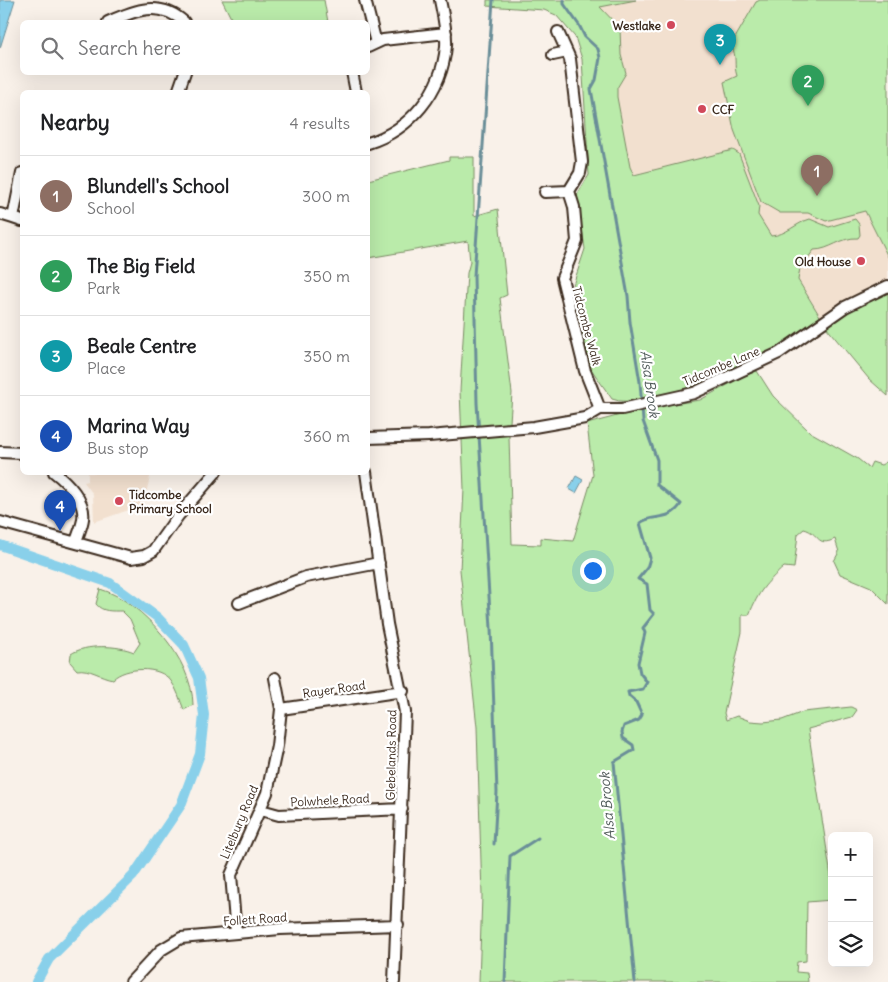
<!DOCTYPE html>
<html lang="en">
<head>
<meta charset="utf-8">
<style>
  body { margin:0; font-family:Delius,sans-serif; background:#f2f2f2; color:#202124 }
  .controls { position:absolute; right:15px; bottom:15px; display:grid; overflow:hidden; border-radius:8px; box-shadow:0 5px 20px #0002 }
  .controls button { width:45px; height:45px; display:grid; place-items:center; padding:0; border:0; border-bottom:1px solid #e0e0e0; background:#fff; color:#202124; font:25px sans-serif }
  .you { position:absolute; left:592px; top:570px; width:18px; height:18px; margin:-12px; border:4px solid #fff; border-radius:50%; background:#1a73e8; box-shadow:0 0 0 8px #1a73e833 }
  .badge { display:grid; place-items:center; width:32px; height:32px; border-radius:50%; background:#d1495b; color:#fff; font-size:16px; font-weight:700 }
  .pin { position:absolute; translate:-50% -41px; filter:drop-shadow(0 1px 2px #0008) }
  .pin::after { content:''; position:absolute; top:26px; width:18px; height:15px; background:inherit; clip-path:polygon(0 0,100% 0,50% 100%) }
  .list { margin:0; padding:0; list-style:none }
  h2 { display:flex; justify-content:space-between; align-items:center; height:65px; margin:0; padding:0 20px; font-size:21px }
  h2 small { font-size:16px; font-weight:400; color:#757577 }
  .list li { display:grid; grid-template-columns:32px 1fr auto; gap:15px; align-items:center; box-sizing:border-box; height:80px; padding:0 20px; border-top:1px solid #e0e0e0 }
  .list b { display:block; font-size:19px; white-space:nowrap }
  .list p { margin:0; font-size:16px; white-space:nowrap; color:#757577 }
  .list em { font-size:16px; font-style:normal; color:#757577 }
  .icon { flex:none; width:28px; height:28px; fill:none; stroke:currentColor; stroke-width:2; stroke-linecap:round; stroke-linejoin:round }
  .map { position:relative; flex:none; width:888px; height:982px; overflow:hidden }
  .search { position:absolute; background:#fff; box-shadow:0 5px 20px #0002; left:20px; top:20px; width:350px; height:55px; display:flex; align-items:center; gap:12px; box-sizing:border-box; padding:0 18px; border-radius:8px; color:#757577; font-size:19px }
  .panel { position:absolute; background:#fff; box-shadow:0 5px 20px #0002; left:20px; top:90px; width:350px; height:385px; border-radius:8px }
  .map>svg:first-child { display:block }
  .built { fill:#f2e0cf }
  .green { fill:#baebaa; stroke:#7a8a64 }
  .water { fill:#89d0ea; stroke:#6a8e98 }
  .lines { fill:none; stroke-linecap:round; stroke-linejoin:round }
  .stream { stroke:#6a8e98; stroke-width:3 }
  .canal { stroke:#89d0ea; stroke-width:10 }
  .minor-casing { stroke:#3b2a1e; stroke-width:14 }
  .minor { stroke:#fff; stroke-width:10 }
  .poi-dot { fill:#d1495b; stroke:#fff; stroke-width:2 }
  .labels { text-anchor:middle; dominant-baseline:central; stroke-width:4.5; stroke-linejoin:round; paint-order:stroke }
  .poi-label { font-size:12px; font-weight:bold; fill:#3b2a1e; stroke:#fff; text-anchor:end }
  .street-label { font-size:12px; fill:#3b2a1e; stroke:#fff }
  .water-label { font-size:14px; font-style:italic; fill:#525c5b; stroke:#fff }
</style>
</head>
<body>
<div class="map">
<svg width="888" height="982" viewBox="0 0 888 982">
  <rect width="100%" height="100%" fill="#f9f1e9"/>
  <filter id="ink" filterUnits="userSpaceOnUse"><feTurbulence type="fractalNoise" baseFrequency=".02" numOctaves="2"/><feDisplacementMap in="SourceGraphic" scale="10" xChannelSelector="R" yChannelSelector="G"/><feConvolveMatrix kernelMatrix="1 2 1 2 8 2 1 2 1" color-interpolation-filters="sRGB"/></filter>
  <g filter="url(#ink)">
    <path class="built" d="M592,0H888V396L869,379L826,327L721,155L625,177Z
      M88,473H151L143,505L94,522L93,494L84,482L88,481Z"/>
    <path class="green" d="M222,0H324L328,22H233Z
      M487,0H636L600,7L620,28L621,55L626,73L617,88V97L630,167L634,175L733,150L739,154L759,206L758,215L771,236C786,235 796,223 810,219L829,227L855,219L859,224L860,235L858,238C841,237 830,250 814,250L800,268L798,280L821,318C805,330 788,343 770,352C741,367 642,412 612,399L589,366L571,291L585,249L577,195L589,175L582,59L575,37L556,15L544,10L487,6Z
      M760,0H888V257L865,211L826,221L808,213H780L761,202L734,130L724,82L737,76C733,64 738,58 731,45L756,2Z
      M449,157H474V216L498,209L507,295L500,298L512,393L509,437L512,544L541,545V538L573,541L593,475L587,424L647,408L700,400L744,376L757,371L773,396L810,432L858,459L869,468L872,462L881,465L888,461V604L871,587L840,574L834,561L839,552L835,539C816,548 820,533 804,529L798,534L794,568L784,567C765,584 759,591 749,615H742V632L724,713L726,720L737,716L750,721L763,722L782,720L803,712L851,707L857,710L852,717L808,729L832,883V900L807,902L806,961L797,962L796,972L807,973L808,982H479L482,896L477,727L460,570L464,489L460,391L467,273L470,262L468,241L368,258V180L449,160Z
      M888,290V396L869,379L826,327L848,310Z
      M100,589C142,601 193,660 193,705L184,710C180,700 177,689 171,681C160,665 125,667 113,679C100,677 90,668 77,670L70,662L71,654C85,644 118,645 134,652L140,643L130,619L122,611C112,611 102,612 96,604Z"/>
    <path class="water" d="M0,0H15L0,48Z
      M576,476L583,480L576,493L569,489Z"/>
    <g class="lines">
      <path class="stream" d="M493,0L474,276L477,403L491,628L497,792L494,844
        M564,0V4L579,25L585,37L598,49L600,58L596,80L591,89L628,296L630,322L640,382L643,421L657,460V485L681,504C669,523 652,513 640,523L650,558L647,568L638,579L647,584L650,610L654,614L643,628L645,633L638,663L640,673L647,682L643,689L628,692L629,696L636,702L642,715L639,720L624,726L622,732L623,738L633,745L634,750L614,762L635,982
        M505,982L510,856L538,838"/>
      <path class="canal" d="M0,545L110,583L157,617L184,645L199,678L204,715L200,754L181,805L133,876L49,959L36,982"/>
      <g class="minor-casing">
        <path id="minor" d="M365,0L376,43
          M108,22C135,10 160,0 184,22
          M558,32L567,52
          M368,47L383,40L446,33
          M553,55L567,52L570,59L582,162L580,173L569,191L574,207L577,241L562,278L585,371L600,409
          M352,72L356,92
          M178,92L185,72
          M368,143C410,130 442,92 446,46C447,31 443,15 440,0
          M22,173L13,218L22,221
          M545,192L569,191
          M0,214L13,218
          M368,438L429,436L534,427L585,418L600,409H622L694,393L779,353L845,307L888,286
          M0,452L22,453
          M54,472C67,482 86,501 83,519C82,527 78,534 76,542
          M366,472L387,624L405,712L394,982
          M0,522L131,558L144,556L153,551L178,516L216,472
          M239,603L306,577L379,563
          M275,678L281,709
          M261,810L279,815L402,809
          M236,933L231,875L267,793L277,746L281,709L403,691
          M131,982L161,950L181,938L280,929L398,925"/>
      </g>
      <use href="#minor" class="minor"/>
    </g>
  </g>
  <g class="poi-dot">
    <circle cx="671" cy="25" r="5"/>
    <circle cx="702" cy="109" r="5"/>
    <circle cx="861" cy="261" r="5"/>
    <circle cx="119" cy="501" r="5"/>
  </g>
  <g class="labels">
    <g class="poi-label">
      <text x="661" y="25">Westlake</text>
      <text x="712" y="109" text-anchor="start">CCF</text>
      <text x="851" y="261">Old House</text>
      <text x="129" y="494" text-anchor="start">Tidcombe<tspan x="129" dy="14">Primary School</tspan></text>
    </g>
    <g class="street-label">
      <text transform="translate(587 326) rotate(75)">Tidcombe Walk</text>
      <text transform="translate(721 366) rotate(-23)">Tidcombe Lane</text>
      <text transform="translate(334 689) rotate(-8)">Rayer Road</text>
      <text transform="translate(391 755) rotate(-89)">Glebelands Road</text>
      <text transform="translate(330 800) rotate(-3)">Polwhele Road</text>
      <text transform="translate(239 822) rotate(-67)">Litelbury Road</text>
      <text transform="translate(255 919) rotate(-4)">Follett Road</text>
    </g>
    <g class="water-label">
      <text transform="translate(650 384) rotate(82)">Alsa Brook</text>
      <text transform="translate(607 806) rotate(-95)">Alsa Brook</text>
    </g>
  </g>
</svg>
<div class="controls">
<button>+</button>
<button>−</button>
<button><svg class="icon" aria-label="layers" viewBox="0 0 24 24"><path d="M12 4l9 5-9 5-9-5zM3 14l9 5 9-5"/></svg></button>
</div>
<div class="you"></div>
<div class="pin badge" style="left:817px;top:196px;background:#8d6e63">1</div>
<div class="pin badge" style="left:808px;top:106px;background:#2e9e5b">2</div>
<div class="pin badge" style="left:720px;top:65px;background:#0f9aa8">3</div>
<div class="pin badge" style="left:60px;top:531px;background:#1a4fb4">4</div>
<div class="search"><svg class="icon" aria-label="search" viewBox="0 0 24 24"><circle cx="10" cy="10" r="6"/><path d="M15 15l6 6"/></svg>Search here</div>
<section class="panel">
<h2>Nearby<small>4 results</small></h2>
<ul class="list">
<li><span class="badge" style="background:#8d6e63">1</span><div><b>Blundell's School</b><p>School</p></div><em>300 m</em></li>
<li><span class="badge" style="background:#2e9e5b">2</span><div><b>The Big Field</b><p>Park</p></div><em>350 m</em></li>
<li><span class="badge" style="background:#0f9aa8">3</span><div><b>Beale Centre</b><p>Place</p></div><em>350 m</em></li>
<li><span class="badge" style="background:#1a4fb4">4</span><div><b>Marina Way</b><p>Bus stop</p></div><em>360 m</em></li>
</ul>
</section>
</div>
</body>
</html>
